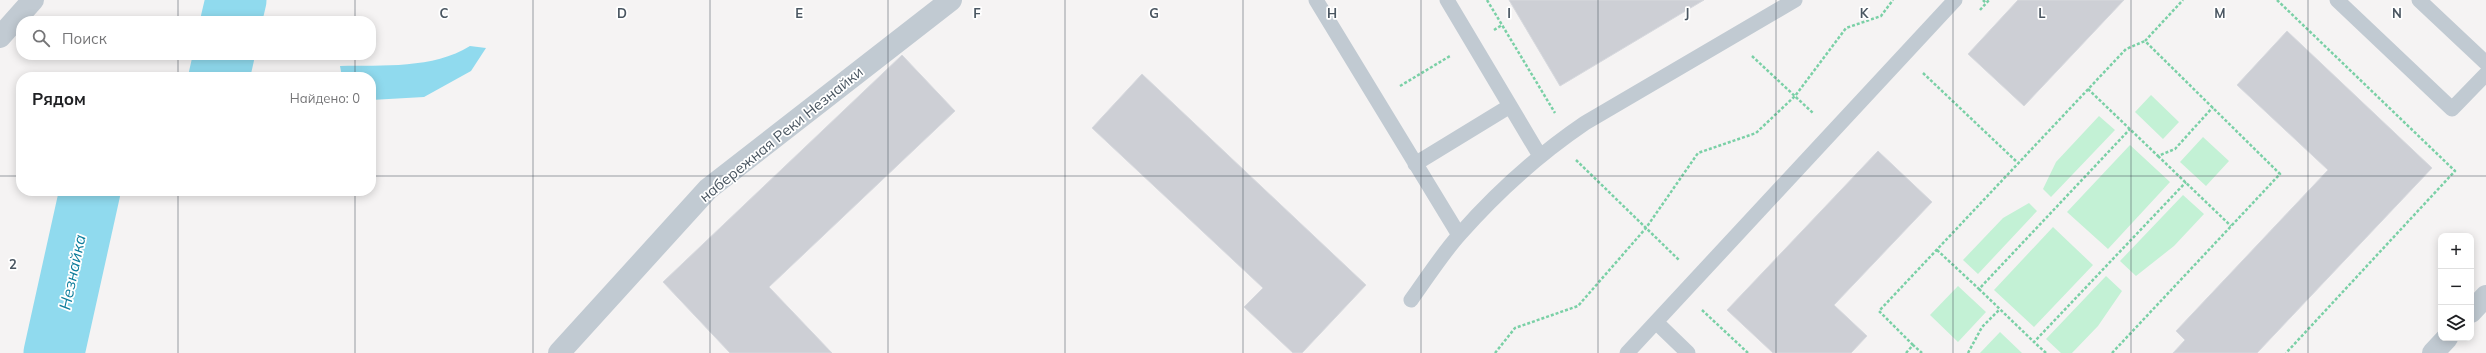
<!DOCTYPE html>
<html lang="ru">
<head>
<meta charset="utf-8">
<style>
  body { margin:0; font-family:Mulish,sans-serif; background:#f6f6f6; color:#202124 }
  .controls { position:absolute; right:12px; bottom:12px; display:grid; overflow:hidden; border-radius:8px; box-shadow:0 2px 10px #0003 }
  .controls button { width:36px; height:36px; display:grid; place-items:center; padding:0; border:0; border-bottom:1px solid #e0e0e0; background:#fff; color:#202124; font:20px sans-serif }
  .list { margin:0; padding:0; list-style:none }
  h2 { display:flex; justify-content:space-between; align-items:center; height:52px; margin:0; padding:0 16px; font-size:17px }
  h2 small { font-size:13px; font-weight:400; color:#757577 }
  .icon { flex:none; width:22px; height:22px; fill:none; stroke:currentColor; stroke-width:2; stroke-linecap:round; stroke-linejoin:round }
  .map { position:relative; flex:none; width:2486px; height:353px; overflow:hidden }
  .search { position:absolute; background:#fff; box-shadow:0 2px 10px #0003; left:16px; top:16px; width:360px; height:44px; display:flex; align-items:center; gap:10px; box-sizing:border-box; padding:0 14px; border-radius:16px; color:#757577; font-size:15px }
  .panel { position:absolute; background:#fff; box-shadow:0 2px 10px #0003; left:16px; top:72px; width:360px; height:124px; border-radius:16px }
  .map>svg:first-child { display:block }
  .green { fill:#c3f1d5 }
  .water { fill:#90daee }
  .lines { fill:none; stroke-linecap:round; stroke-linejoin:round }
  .river { stroke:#90daee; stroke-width:61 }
  .building { fill:#cdcfd5; stroke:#d7d9de }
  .path { stroke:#7ad0a6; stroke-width:2.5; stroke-dasharray:3 2; stroke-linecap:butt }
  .service { stroke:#c1cad2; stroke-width:15 }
  .minor { stroke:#c1cad2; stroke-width:22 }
  .grid { fill:none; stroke:#4a5661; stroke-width:1; stroke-opacity:0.55 }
  .labels { text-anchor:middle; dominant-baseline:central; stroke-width:3.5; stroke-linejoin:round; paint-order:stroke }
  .street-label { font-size:15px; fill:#4a5661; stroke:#fff }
  .water-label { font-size:16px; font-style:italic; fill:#0c7c9b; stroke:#fff }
  .grid-label { font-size:13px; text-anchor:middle; font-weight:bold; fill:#4a5661; stroke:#fff; stroke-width:3.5; stroke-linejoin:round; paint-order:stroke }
</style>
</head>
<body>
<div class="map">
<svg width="2486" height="353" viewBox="0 0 2486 353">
  <rect width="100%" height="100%" fill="#f5f3f3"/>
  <path class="green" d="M2151,95L2179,122L2163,139L2135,112Z
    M2099,116L2115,130L2051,197L2043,189L2056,162Z
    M2203,137L2229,161L2206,186L2180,162Z
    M2130,145L2170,182L2108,249L2067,212Z
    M2183,195L2204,214L2174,246L2136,276L2120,261Z
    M2029,203L2037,211L1978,274L1963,260L2003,218Z
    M2053,227L2093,265L2034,327L1994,290Z
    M2106,276L2122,291L2098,326L2072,353H2061L2046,339Z
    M1958,286L1986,312L1958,342L1930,315Z
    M2000,332L2022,353H1980Z"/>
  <path class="water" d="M470,46L486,48L471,71L424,97L371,100V77H342L340,66C383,65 433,69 470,46Z"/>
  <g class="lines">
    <path class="river" d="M231,21L236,0
      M219,77L224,55
      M54,353L90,191"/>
  </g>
  <path class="building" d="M1509,0H1704L1560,86Z
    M2018,0H2124L2024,106L1968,54Z
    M2287,31L2432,168L2257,353H2173L2185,340L2176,331L2328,170L2237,85Z
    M902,55L955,111L769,287L832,353H730L663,282Z
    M1142,74L1366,285L1302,353H1293L1244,307L1263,288L1092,128Z
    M1878,151L1932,202L1834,305L1867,336L1851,353H1773L1727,310Z"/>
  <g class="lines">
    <path class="path" d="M1487,0L1555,113
      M1983,0L1986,3
      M2277,0L2455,171L2286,353
      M1980,10L1989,0
      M1494,30L1502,25
      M1752,56L1814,114
      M1923,73L2018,163
      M1400,86L1450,56
      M2088,89L2158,156L2175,149L2213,107
      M2158,156L2231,226
      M1576,160L1679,260
      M1937,250L1979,289L2130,129
      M1979,289L2034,342
      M1702,310L1748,353
      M1913,345L1879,311L2126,49L2145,41
      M1495,353L1515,328L1578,306L1646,228L1698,153L1756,133L1795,96L1846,28L1881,16L1893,0
      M1906,353L1913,345L1922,353
      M1968,353L1982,327L2000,309
      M2046,353L2034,342L2186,182
      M2112,353L2280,174L2145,41L2183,0"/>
    <path class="service" d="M1316,0L1459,235
      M1447,0L1540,156
      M2337,0L2452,109L2486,74
      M2419,0L2486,63
      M1415,164L1510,106
      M1411,300C1427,278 1442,254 1460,234C1497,192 1538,155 1585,123L1795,0
      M1656,322L1688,353
      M1627,353L1955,0"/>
    <path class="minor" d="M0,37L33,0
      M2471,312L2486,296
      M559,353L708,189L951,0
      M2433,353L2447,338"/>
  </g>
  <path class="grid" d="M178,0V21M355,0V21M533,0V353M710,0V353M888,0V353M1065,0V353M1243,0V353M1421,0V353M1598,0V353M1776,0V353M1953,0V353M2131,0V353M2308,0V353M178,55V77M355,55V77M0,176H21M371,176H2486M178,191V353M355,191V353"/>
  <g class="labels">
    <g class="street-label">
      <text transform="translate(781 134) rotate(-39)">набережная Реки Незнайки</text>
    </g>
    <g class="water-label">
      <text transform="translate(72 272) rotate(-78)">Незнайка</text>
    </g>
  </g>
  <g class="grid-label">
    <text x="444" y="18">C</text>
    <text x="622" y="18">D</text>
    <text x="799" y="18">E</text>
    <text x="977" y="18">F</text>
    <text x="1154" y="18">G</text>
    <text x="1332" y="18">H</text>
    <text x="1509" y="18">I</text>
    <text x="1687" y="18">J</text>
    <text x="1864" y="18">K</text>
    <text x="2042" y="18">L</text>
    <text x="2220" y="18">M</text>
    <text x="2397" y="18">N</text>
    <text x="13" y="269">2</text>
  </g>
</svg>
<div class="controls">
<button>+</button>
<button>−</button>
<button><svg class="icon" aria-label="layers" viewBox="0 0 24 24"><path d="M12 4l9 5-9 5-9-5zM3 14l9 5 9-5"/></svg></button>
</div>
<div class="search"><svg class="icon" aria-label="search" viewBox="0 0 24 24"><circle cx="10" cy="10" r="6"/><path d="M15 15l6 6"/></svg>Поиск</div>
<section class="panel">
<h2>Рядом<small>Найдено: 0</small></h2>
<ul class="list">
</ul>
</section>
</div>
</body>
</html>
